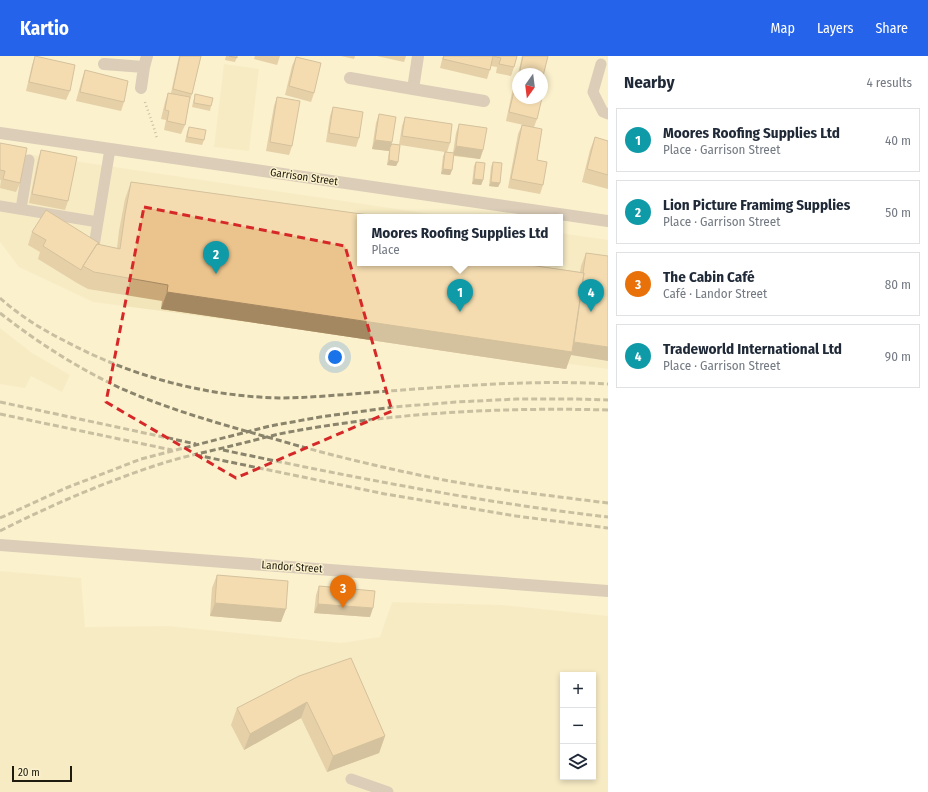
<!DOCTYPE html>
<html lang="en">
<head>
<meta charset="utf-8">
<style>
  body { margin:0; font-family:"Fira Sans Condensed",sans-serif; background:#f6f6f7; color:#1f2937 }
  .controls { position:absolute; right:12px; bottom:12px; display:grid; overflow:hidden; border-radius:0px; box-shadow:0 2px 6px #0003 }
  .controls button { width:36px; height:36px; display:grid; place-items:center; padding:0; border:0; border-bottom:1px solid #e0e1e3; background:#fff; color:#1f2937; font:20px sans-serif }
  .compass { position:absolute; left:512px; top:12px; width:36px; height:36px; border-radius:50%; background:#fff; box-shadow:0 2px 6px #0003; rotate:194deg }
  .scale { position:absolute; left:12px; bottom:10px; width:60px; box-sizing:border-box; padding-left:4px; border:2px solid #1f1b0e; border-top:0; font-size:11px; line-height:14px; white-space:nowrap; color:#1f1b0e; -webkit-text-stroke:3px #fbf1cd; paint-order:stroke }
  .you { position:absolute; left:335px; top:301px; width:14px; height:14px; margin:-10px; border:3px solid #fff; border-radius:50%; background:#1a73e8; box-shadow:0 0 0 6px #1a73e833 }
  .badge { display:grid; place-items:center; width:26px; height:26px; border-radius:50%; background:#2563eb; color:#fff; font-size:13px; font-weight:700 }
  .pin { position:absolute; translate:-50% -33px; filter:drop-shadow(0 1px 2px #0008) }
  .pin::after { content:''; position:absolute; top:21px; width:14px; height:12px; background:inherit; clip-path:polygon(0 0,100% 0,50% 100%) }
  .popup { position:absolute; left:357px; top:158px; width:206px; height:52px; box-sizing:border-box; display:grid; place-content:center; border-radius:0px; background:#fff; filter:drop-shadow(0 1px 3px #0005); font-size:13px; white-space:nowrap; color:#747a83 }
  .popup b { font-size:15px; color:#1f2937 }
  .popup::after { content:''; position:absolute; left:50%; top:100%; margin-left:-8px; border:8px solid transparent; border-top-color:#fff }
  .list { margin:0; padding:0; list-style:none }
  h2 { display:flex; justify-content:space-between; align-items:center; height:52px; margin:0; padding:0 16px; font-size:17px }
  h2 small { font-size:13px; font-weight:400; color:#747a83 }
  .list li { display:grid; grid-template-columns:26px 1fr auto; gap:12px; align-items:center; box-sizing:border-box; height:64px; margin:0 8px 8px; padding:0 8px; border:1px solid #e0e1e3; border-radius:0px }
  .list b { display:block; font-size:15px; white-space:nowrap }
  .list p { margin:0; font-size:13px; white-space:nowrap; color:#747a83 }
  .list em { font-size:13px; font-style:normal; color:#747a83 }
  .icon { flex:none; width:22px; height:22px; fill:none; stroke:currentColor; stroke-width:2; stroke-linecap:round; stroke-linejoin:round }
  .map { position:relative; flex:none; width:608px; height:736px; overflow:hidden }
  header { display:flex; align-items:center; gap:24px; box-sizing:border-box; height:56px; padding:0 20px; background:#2563eb; color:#fff }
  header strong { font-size:19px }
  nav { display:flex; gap:22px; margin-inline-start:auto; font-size:14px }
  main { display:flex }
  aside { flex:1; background:#fff }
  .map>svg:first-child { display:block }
  .built { fill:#f1e5b9; fill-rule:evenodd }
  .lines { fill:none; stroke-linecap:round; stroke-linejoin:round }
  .path { stroke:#8f886f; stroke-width:2.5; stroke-dasharray:1 3; stroke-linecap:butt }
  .lane { stroke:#b3a29d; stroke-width:11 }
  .street { stroke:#b3a29d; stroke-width:12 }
  .rail { stroke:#8b846c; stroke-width:3; stroke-dasharray:6 3; stroke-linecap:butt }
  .wall { fill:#caa878 }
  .shaded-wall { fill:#a48862 }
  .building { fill:#ebc38c; stroke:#a48862 }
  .marked { fill:none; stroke:#d62828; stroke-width:3; stroke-dasharray:8 5; stroke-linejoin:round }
  .labels { text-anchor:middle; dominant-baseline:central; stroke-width:3; stroke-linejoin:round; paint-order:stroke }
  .street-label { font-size:11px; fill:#1f1b0e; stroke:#fbf1cd }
</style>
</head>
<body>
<header>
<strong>Kartio</strong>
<nav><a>Map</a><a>Layers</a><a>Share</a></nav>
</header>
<main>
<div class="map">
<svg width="608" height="736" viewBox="0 0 608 736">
  <rect width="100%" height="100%" fill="#fbf1cd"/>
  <path class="built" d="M224,8L259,13L249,95L214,91Z
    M0,94L451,161H360V207H560V177L608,184V313L93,246L19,211L0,186Z
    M0,272L32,297L70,319L62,336L31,320L25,332L0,328Z
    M0,515L81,522L85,571L168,570L341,587L380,581L392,546L502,549L608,560V736H0ZM563,619H593V721H563Z"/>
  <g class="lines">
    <path class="path" d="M145,46C149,59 154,70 157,83"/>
    <path class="lane" d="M601,8L593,36L603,56L608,58
      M0,150L98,166
      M21,153L29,104
      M94,190L110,93
      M351,723L388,736"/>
    <path class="street" d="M418,0L413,33L484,45
      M104,8L144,11
      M350,22L413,33
      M141,32L144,11L147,0
      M0,77L608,165
      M0,489L608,535"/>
    <path class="rail" d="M0,242C19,259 41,273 63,284C130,320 203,340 279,342C295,342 310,341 326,340C352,338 377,336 402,334C470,329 539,324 608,328
      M0,257C37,286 76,311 118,331C169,354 224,369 278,384C333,400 388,413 444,424C499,434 553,440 608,447
      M0,346L196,388
      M0,358L172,394
      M223,394C351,421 478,446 608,461
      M196,399L385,438L516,460L608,472
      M0,462L66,432L141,403L270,370L320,361L394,351L456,346L517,343H573L608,344
      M0,475C51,449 103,427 157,409C184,400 212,395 239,388C252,385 266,381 279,378C387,357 498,351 608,354"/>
  </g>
  <path class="wall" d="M35,0L70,35L66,44L26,35L32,9Z
    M179,0H201L192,38L189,47L185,69L181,78L164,74L166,64L161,63L165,46L168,37H171Z
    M226,0H237L235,6L225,4Z
    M255,0H280L277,9L254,3Z
    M341,0H355L354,3Z
    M377,0H406L404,6Z
    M443,0H517L514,11L511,20L496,17L497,11L491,10L487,23L440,12Z
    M522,0H548L542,23V18H518V23H517Z
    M296,1L314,37L311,46L285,39L292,10Z
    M85,14L124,46L121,55L76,45L82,23Z
    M517,23L537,63L534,71L537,104L543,129L540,138L508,132L518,78L522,69L528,70L506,65L513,32Z
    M195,38L211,50L210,55L192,51Z
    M277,41L292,90L289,99L266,95L274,50Z
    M333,51L359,82L356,91L326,86L330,60Z
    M379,58L392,88L399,89L402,70L405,61L450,87L447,96L453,97L456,77L459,68L483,94L480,103L454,100L452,114L450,119L441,118L443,100L445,96L400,89L398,106L396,110L387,109L389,95L372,93L376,67Z
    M189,71L204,84L202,89L185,86L187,76Z
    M595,81L608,85V133L582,126L590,94Z
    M0,87L20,127L16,136L0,132L1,124H0Z
    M41,94L68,145L65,154L29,147L38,103Z
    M476,106L483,124L481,129L472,128L474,110Z
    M493,106L500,127L498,131L489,130L491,111Z
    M131,126L523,208L580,216L581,210L586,197L571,299L566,313L161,253L162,245L88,233L77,227L38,203L40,196L28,189L32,176L117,192L119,175L125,143Z
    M217,519L281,566L210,560L212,532Z
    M319,530L370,561L314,557L316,539Z
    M351,602L385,680L379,697L327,716L301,662L244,694L231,669L237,652Z"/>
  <path class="shaded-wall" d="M375,84L392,86L389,95L372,93Z
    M456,90L483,94L480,103L453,99Z
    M389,104L398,106L396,110L387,109Z
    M443,113L452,114L450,119L441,118Z
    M474,123L483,124L481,129L472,128Z
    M491,126L500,127L498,131L489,130Z
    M167,236L573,286L608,291V305L571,299L566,313L161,253Z
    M215,547L286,553L281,566L210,560Z
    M318,548L373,552L370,561L314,557Z
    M307,646L301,662L244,694L250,678Z
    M385,680L379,697L327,716L333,700Z"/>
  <path class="building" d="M35,0L75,9L70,35L29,26Z
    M180,0H201L192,38L173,33Z
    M229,0H237V2Z
    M444,0H517L514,11L499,8L501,2L493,0L490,14L443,3Z
    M523,0H548L543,20L542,19V18H537L520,14Z
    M296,1L321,7L314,37L289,30Z
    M85,14L128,25L124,46L80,36Z
    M517,23H518V42H542L537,63L509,56Z
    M542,29L545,30L542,41Z
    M168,37L190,41L185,69L167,65L169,55L165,54Z
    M195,38L213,42L211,50L194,47Z
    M277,41L300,45L292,90L270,86Z
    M333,51L363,56L359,82L329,77Z
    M379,58L396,61L392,86L375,84Z
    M405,61L452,68L450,87L402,80Z
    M459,68L487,72L483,94L456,90Z
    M522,69L542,73L537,104L547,106L543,129L511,123Z
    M189,71L206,74L204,84L187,81Z
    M595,81L608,85V119L587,113Z
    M0,87L27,92L20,127L3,123L5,115L0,114Z
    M392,88L400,89L398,106L389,104L390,91Z
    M41,94L77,101L68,145L32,138Z
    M445,96L454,97L452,114L443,113Z
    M476,106L485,107L483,124L474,123Z
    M493,106L502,107L500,127L491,126Z
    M131,126L383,161H360V207H523V208L584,217L572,296L167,236L168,229L94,216L83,210L97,188L120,193L125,158Z
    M46,154L99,187L98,188H97L83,210L81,214L43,190L46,184L32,176Z
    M586,197L608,200V291L574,286L584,217H583Z
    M217,519L288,525L286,553L215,547Z
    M319,530L375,535L373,552L318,548Z
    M351,602L385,680L333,700L307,646L250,678L237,652L299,620Z"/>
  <path d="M0 0H608V736H0ZM144,151L345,190L392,355L236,422L106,346Z" fill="#fbf1cd" fill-opacity=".55" fill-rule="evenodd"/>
  <path class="marked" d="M144,151L345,190L392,355L236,422L106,346Z"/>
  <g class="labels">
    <g class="street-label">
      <text transform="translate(304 121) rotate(8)">Garrison Street</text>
      <text transform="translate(292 511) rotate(4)">Landor Street</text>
    </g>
  </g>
</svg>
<div class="controls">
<button>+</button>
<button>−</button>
<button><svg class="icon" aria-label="layers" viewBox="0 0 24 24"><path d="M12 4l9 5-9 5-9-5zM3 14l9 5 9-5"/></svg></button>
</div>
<svg class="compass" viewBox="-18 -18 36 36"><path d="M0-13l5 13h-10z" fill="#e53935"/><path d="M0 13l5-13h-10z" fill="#747a83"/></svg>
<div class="scale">20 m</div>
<div class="you"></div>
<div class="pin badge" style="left:460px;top:256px;background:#0f9aa8">1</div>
<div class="popup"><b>Moores Roofing Supplies Ltd</b>Place</div>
<div class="pin badge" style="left:216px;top:218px;background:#0f9aa8">2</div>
<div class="pin badge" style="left:343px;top:552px;background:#e8710a">3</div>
<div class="pin badge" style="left:591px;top:256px;background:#0f9aa8">4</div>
</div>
<aside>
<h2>Nearby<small>4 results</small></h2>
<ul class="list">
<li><span class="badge" style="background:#0f9aa8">1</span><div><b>Moores Roofing Supplies Ltd</b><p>Place · Garrison Street</p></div><em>40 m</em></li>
<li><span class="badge" style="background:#0f9aa8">2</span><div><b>Lion Picture Framimg Supplies</b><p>Place · Garrison Street</p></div><em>50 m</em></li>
<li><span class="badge" style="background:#e8710a">3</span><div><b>The Cabin Café</b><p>Café · Landor Street</p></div><em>80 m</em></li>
<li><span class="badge" style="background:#0f9aa8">4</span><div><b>Tradeworld International Ltd</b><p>Place · Garrison Street</p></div><em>90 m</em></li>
</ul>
</aside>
</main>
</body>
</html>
